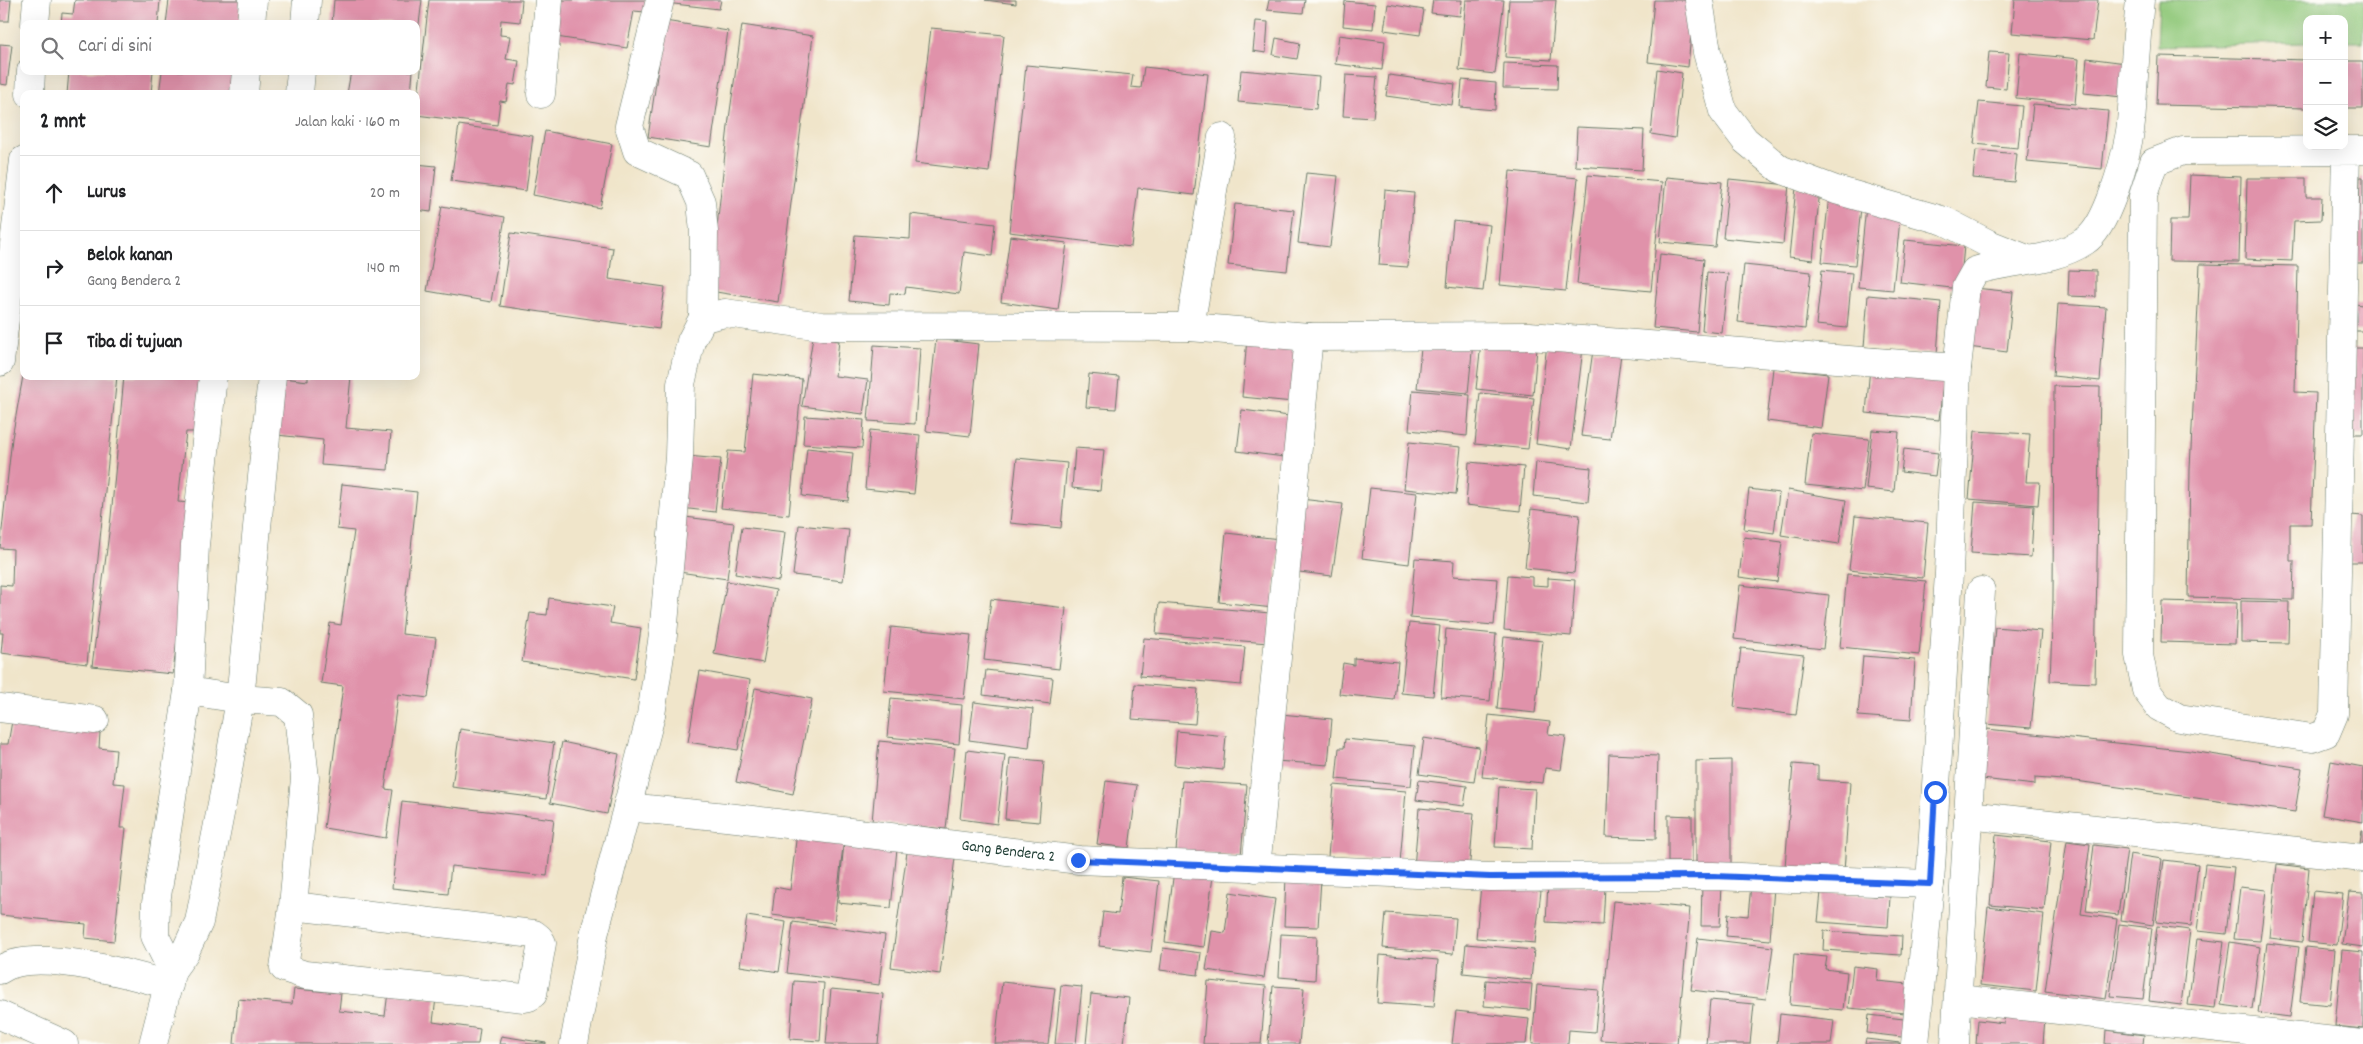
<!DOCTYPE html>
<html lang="id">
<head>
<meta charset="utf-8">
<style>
  body { margin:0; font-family:Dekko,sans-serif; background:#f6f6f6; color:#202124 }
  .controls { position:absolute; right:15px; top:15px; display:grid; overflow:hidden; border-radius:10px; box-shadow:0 5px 20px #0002 }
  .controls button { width:45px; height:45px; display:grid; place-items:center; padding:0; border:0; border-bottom:1px solid #e0e0e0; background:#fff; color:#202124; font:25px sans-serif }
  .stop { position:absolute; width:15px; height:15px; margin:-11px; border:4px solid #2563eb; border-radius:50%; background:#fff }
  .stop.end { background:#2563eb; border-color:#fff; box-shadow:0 1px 5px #0008 }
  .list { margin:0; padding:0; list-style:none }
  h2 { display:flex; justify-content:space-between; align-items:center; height:65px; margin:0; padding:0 20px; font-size:21px }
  h2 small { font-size:16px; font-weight:400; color:#757577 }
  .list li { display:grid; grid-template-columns:32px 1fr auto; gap:15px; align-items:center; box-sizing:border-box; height:75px; padding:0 20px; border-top:1px solid #e0e0e0 }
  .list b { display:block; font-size:19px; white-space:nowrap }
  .list p { margin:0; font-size:16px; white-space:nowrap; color:#757577 }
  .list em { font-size:16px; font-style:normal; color:#757577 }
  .icon { flex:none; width:28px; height:28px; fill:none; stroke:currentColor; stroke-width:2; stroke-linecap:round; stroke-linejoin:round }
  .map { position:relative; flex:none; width:2363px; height:1044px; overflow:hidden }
  .search { position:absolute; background:#fff; box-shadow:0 5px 20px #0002; left:20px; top:20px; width:400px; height:55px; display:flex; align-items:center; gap:12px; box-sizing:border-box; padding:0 18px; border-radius:10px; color:#757577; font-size:19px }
  .panel { position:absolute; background:#fff; box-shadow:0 5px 20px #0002; left:20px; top:90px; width:400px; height:290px; border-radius:10px }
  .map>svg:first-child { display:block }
  .green { fill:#92c97b; stroke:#588358 }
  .building { fill:#e092aa }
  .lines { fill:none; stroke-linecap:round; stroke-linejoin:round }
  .minor-casing { stroke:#687868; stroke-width:29 }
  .minor { stroke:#fff; stroke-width:28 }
  .route { stroke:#2563eb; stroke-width:6 }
  .labels { text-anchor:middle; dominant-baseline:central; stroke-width:5; stroke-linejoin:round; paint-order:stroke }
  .street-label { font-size:16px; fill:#1f3d34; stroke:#fdfcf7 }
</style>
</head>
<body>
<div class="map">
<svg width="2363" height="1044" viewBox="0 0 2363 1044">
  <rect width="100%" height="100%" fill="#fdfcf7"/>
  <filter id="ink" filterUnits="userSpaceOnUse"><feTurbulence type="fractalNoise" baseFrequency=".02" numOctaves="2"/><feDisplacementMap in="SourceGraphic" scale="10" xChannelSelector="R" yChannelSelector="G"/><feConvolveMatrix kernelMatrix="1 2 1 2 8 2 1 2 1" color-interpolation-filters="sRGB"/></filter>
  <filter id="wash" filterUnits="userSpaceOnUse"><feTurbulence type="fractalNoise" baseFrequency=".0096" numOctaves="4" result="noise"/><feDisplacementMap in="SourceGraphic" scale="20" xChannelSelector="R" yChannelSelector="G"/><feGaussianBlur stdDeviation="1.12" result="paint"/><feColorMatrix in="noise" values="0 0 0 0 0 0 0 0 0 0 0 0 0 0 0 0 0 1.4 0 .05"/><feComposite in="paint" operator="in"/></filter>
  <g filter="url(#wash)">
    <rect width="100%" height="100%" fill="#f0e5ca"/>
    <path class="green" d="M2159,0H2363V42H2344V19H2307V43L2157,46Z"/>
    <g id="blocks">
      <path class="building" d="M0,0H11L9,21H0Z
        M75,0H160L158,24H61L62,13L73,14Z
        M169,0H242L239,24H166Z
        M334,0H422L417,40L416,24H332Z
        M429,0H522L520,22L501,20L500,35L510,36L506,59L519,61L515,85L509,84L506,102L500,101L497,125L416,115Z
        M557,0H646L645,12L634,11L627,48L550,36Z
        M665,0H721L719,9L665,3Z
        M985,0H1016V4Z
        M1269,0H1305L1303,13L1267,10Z
        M1433,0H1462L1460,16L1431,13Z
        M1466,0H1504L1495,74L1459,70Z
        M1509,0H1556L1551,60L1505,57Z
        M1654,0H1694L1688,67L1648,62Z
        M2015,0H2098L2093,40L2012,33Z
        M1345,1L1375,4L1373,29L1343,26Z
        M1388,4L1424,10L1420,35L1384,30Z
        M665,21L728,31L711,147L648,137Z
        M1256,21L1268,22L1266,53L1253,51Z
        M742,25L813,36L778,302L710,291L728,126Z
        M931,28L1004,35L989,172L915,163Z
        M1339,35L1385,41L1382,70L1335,64Z
        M1276,38L1300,43L1297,59L1273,55Z
        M0,44L12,45L7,85L0,84Z
        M1989,52L2009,53L2006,89L1986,87Z
        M2020,53L2079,59L2075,104L2016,98Z
        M2158,56L2307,60V108L2156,105Z
        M2087,58L2126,63L2122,97L2084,93Z
        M2344,61H2363V108H2344Z
        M1504,63L1558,65L1557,89L1503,88Z
        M1026,65L1133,75L1131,87L1141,88L1144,67L1208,74L1194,195L1138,188L1131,247L1009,232Z
        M1657,69L1682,73L1675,138L1651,134Z
        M1241,70L1319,77L1316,109L1238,102Z
        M69,71H153L151,94H67Z
        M162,71H240L232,94H159Z
        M351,71H413L411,94H347Z
        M1346,75L1377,77L1373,118L1343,116Z
        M1389,75L1455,84L1452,105L1386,96Z
        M1462,80L1496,83L1495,110L1460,107Z
        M1979,102L2022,106L2018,148L1974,144Z
        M2033,104L2108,111L2102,169L2027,162Z
        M459,125L533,136L526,191L451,181Z
        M1577,127L1644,130L1642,170L1575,166Z
        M545,131L612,144L600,208L533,195Z
        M1976,150L2017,154L2014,182L1973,178Z
        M416,164L436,166L431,212L416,210Z
        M1510,171L1578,178L1566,291L1500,285Z
        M1306,173L1338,176L1330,247L1298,243Z
        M1588,175L1662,182L1651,291L1577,284Z
        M2190,175L2241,177L2239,262L2169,261L2170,220H2188Z
        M1666,177L1722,182L1715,247L1660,242Z
        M2360,177H2363V263H2357Z
        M2247,178H2306V197H2322L2321,220L2294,221L2292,261L2245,259Z
        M1729,179L1789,185L1783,244L1723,238Z
        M1796,187L1820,189L1813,260L1789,257Z
        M1385,190L1414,193L1408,267L1379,265Z
        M1829,195L1862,198L1855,265L1822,262Z
        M1235,204L1294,210L1287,271L1228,265Z
        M442,206L505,217L491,302L427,291Z
        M1866,206L1901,209L1893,290L1858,287Z
        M911,214L995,224L992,256L964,252L959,294L906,287L905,294L890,293L889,305L849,301L855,235L910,239Z
        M1453,221L1490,225L1483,291L1447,287Z
        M511,233L613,248L609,279L665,287L659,329L500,306Z
        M1010,236L1067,243L1058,310L1001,302Z
        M1905,240L1964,246L1960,289L1900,282Z
        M1660,254L1704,259L1697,332L1653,328Z
        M2200,264L2298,266L2295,392L2316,393L2311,524H2290V561H2294L2293,600L2188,597L2190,469Z
        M1744,265L1811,272L1805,329L1738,322Z
        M1822,270L1852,273L1847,328L1816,325Z
        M2069,270L2096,271V297L2068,296Z
        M1707,272L1728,274L1722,333L1702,331Z
        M1975,288L2013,292L2007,352L1968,347Z
        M1868,295L1941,302L1937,354L1864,347Z
        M2058,304L2106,307L2100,381L2053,376Z
        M2354,304L2363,305V331H2352Z
        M813,337L839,341L835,376L868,380L863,414L802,406Z
        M1247,338L1299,344L1293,402L1242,397Z
        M1422,338L1473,342L1468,393L1417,388Z
        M936,339L979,344L970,436L926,431Z
        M1481,343L1537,348L1533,395L1476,389Z
        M1547,343L1583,348L1571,449L1536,444Z
        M874,345L920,348L915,424L868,421Z
        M2353,348H2363V434H2354Z
        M1593,350L1621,354L1610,439L1581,436Z
        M1870,367L1944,374L1939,420L1866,413Z
        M1773,368L1828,374L1821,428L1767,421Z
        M753,374L802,379L789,515L721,508L728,451L745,452Z
        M1089,374L1119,377L1116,409L1086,407Z
        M23,376H117L87,664L1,653L3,633H0V585L12,586L13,549L0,548L12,438Z
        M124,376H207L202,432H186L181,475L178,502L192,503L173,674L92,666L111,517Z
        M308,376H351L346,428L391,432L388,470L321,465L323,440L277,435L283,378L308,381Z
        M2054,386L2100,387L2095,683L2050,681L2053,600Z
        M1413,390L1470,395L1467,436L1409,430Z
        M1480,393L1534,398L1528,449L1475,444Z
        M1242,410L1297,417L1292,458L1237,451Z
        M805,416L864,420L862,448L803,444Z
        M870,430L920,435L914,494L865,489Z
        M1872,430L1899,432L1894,492L1866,489Z
        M1975,431L2030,434L2026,482H2040L2038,505L1969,499Z
        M1811,433L1869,439L1863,491L1805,485Z
        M1409,442L1461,447L1456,494L1404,489Z
        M807,448L853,453L848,501L802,496Z
        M1075,448L1104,450L1100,491L1072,488Z
        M1904,449L1938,453L1935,476L1901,472Z
        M687,456L721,459L715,512L681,508Z
        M1017,458L1067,463L1061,528L1010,523Z
        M1469,462L1524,467L1520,511L1466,505Z
        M1536,462L1591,468L1588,502L1533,496Z
        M342,484L417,492L402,634L436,638L428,698L398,694L385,789L393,790L386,838L324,828L343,686L321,683L330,623L341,625L354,531L337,529Z
        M1370,488L1417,493L1409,564L1362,558Z
        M1749,489L1779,493L1774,533L1744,529Z
        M1788,490L1846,500L1839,544L1781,535Z
        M1301,499L1343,504L1332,576L1291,571Z
        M1975,502L2034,506L2031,557L1971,553Z
        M1531,509L1580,515L1574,573L1525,568Z
        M2351,515L2363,516V562H2350Z
        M1855,516L1928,523L1923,578L1849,570Z
        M685,517L734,523L727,579L679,572Z
        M799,525L849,530L843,581L793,575Z
        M742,527L785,532L779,581L735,574Z
        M1226,533L1280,539L1273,608L1219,602Z
        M1744,537L1782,542L1777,582L1739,577Z
        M1415,558L1454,561L1453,576L1498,579L1494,625L1410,618Z
        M1847,574L1926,581L1919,655L1840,647Z
        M1508,575L1532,577V585L1548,586V578L1575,580L1571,636L1504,630Z
        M727,581L776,590L763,663L714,654Z
        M1740,585L1829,595L1823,649L1734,639Z
        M549,598L613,607L610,623L641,628L634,679L522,662L530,613L547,615Z
        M991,599L1066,608L1059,669L984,660Z
        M2162,601L2237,603L2235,644L2161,642Z
        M2241,601L2289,602L2288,643L2241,642Z
        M1159,603L1270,613L1268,643L1156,634Z
        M1409,623L1440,626L1433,696L1401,693Z
        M891,627L971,635L964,699L884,691Z
        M1995,627L2041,631L2031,728L1986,724Z
        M1446,629L1496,634L1490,701L1441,697Z
        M1504,637L1543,641L1535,713L1497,709Z
        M1144,638L1245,647L1241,685L1140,676Z
        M1741,648L1804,655L1796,715L1734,707Z
        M1863,656L1915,660L1911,720L1858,716Z
        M1354,658L1398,662L1394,700L1339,694L1343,663L1354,665Z
        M986,670L1053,678L1050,704L983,695Z
        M700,671L750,680L738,750L688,742Z
        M1135,684L1198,689L1195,724L1132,719Z
        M755,688L812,699L793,794L736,782Z
        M891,698L962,705L959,744L887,737Z
        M974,702L1033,709L1029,748L969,740Z
        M1281,714L1332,719L1328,765L1276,761Z
        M1489,715L1550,722L1548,734L1566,736L1561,770L1545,768L1543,783L1482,777Z
        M12,721L100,732L99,748L116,750L113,783L125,784L120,828H126L114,941L85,938L86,924L0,915V744H8Z
        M460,729L554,743L546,799L452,787Z
        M1987,729L2191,751L2302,768L2295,812L2076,781L2035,778V785L1982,779Z
        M1177,731L1226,736L1223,770L1174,765Z
        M1424,738L1479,747L1474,782L1419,774Z
        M1345,739L1415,746L1411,786L1336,779L1339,748H1344Z
        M879,741L955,748L946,829L872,822Z
        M562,742L619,754L607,814L550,803Z
        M967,750L1005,755L997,824L960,819Z
        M1609,754L1658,756L1656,839L1606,837Z
        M1010,758L1044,761L1039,822L1005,819Z
        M1731,760V865L1696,866V761Z
        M2331,761L2363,767V822L2322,815Z
        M1793,764L1818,766V780L1850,782L1844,872L1785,867Z
        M1419,780L1467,786L1464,806L1416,800Z
        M1106,781L1137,785L1129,848L1097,844Z
        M1182,781L1247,785L1241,856L1176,851Z
        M1334,785L1406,791L1400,863L1328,857Z
        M1499,787L1535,789L1532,849L1495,847Z
        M402,801L554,819L547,876L451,866L448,894L392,888Z
        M1419,808L1474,813L1469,873L1414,868Z
        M1668,815L1692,816V862H1668Z
        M2362,830H2363V843H2360Z
        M797,832L844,838L834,923L772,915L775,887L790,890Z
        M1996,835L2051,841L2044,910L1990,905Z
        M2067,841L2090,844L2081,914L2117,919L2106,999L2045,991Z
        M844,843L897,849L891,908L838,903Z
        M2094,845L2127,849L2118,915L2086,911Z
        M907,852L955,858L940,974L891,967Z
        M2130,854L2162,859L2153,925L2121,920Z
        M2164,860L2198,864L2191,926L2156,922Z
        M2205,864L2234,867L2226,934L2197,931Z
        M2277,864L2309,868L2302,942L2270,938Z
        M1174,870L1213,876L1204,947L1165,942Z
        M1122,877L1159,881L1151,952L1099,946L1103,912L1118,914Z
        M1286,877L1321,879L1318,927L1284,926Z
        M1548,883L1605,887L1603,925L1546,922Z
        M1702,884L1722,885L1720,926H1701Z
        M1481,885L1541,891L1535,943L1476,938Z
        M1751,885L1774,887L1770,940L1726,936L1728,914L1748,916Z
        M2240,887L2266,890L2260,941L2234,939Z
        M2313,891L2343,894L2337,945L2308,942Z
        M1230,892L1275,899L1264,978L1206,970L1212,931L1225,933Z
        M1821,892L1890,897L1888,927L1818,922Z
        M2349,892L2363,893V947L2342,944Z
        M1613,901L1690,908L1677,1044L1600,1040Z
        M1988,907L2044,914L2036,991L1980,985Z
        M1386,913L1456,918L1453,954L1383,948Z
        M747,916L786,922L779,972L740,966Z
        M793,922L885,935L879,985L787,973Z
        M2119,924L2152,928L2143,999L2110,996Z
        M2157,926L2190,930L2181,1005L2149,1001Z
        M1824,931L1902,936L1901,955L1823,950Z
        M1281,934L1317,936L1315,980L1279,977Z
        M1698,938L1773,947L1766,999L1691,990Z
        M2197,939L2224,942L2215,1008L2188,1005Z
        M2230,942L2260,947L2252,1009L2221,1005Z
        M2267,943L2299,947L2290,1017L2258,1013Z
        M1466,944L1534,950L1531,980L1463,973Z
        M2306,947L2335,950L2330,1005L2300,1002Z
        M1163,948L1201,953L1198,975L1160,970Z
        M2342,950L2363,952V1029L2335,1026Z
        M1794,954L1827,957L1825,969L1847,972L1843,1010L1790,1005Z
        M1380,955L1438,960L1434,1007L1377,1003Z
        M1853,966L1878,969L1877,981L1908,984L1905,1013L1848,1008Z
        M1486,980L1532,984L1530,1010L1484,1006Z
        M794,981L824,983L820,1041L790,1039Z
        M1208,981L1266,986L1261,1044H1203Z
        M1002,982L1055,988L1048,1044H995Z
        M1061,985L1082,987L1076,1044H1055Z
        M1537,985L1599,990L1595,1032L1569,1030L1568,1044H1532Z
        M1273,986L1304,988L1299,1044H1268Z
        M294,989L341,993L339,1011L385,1016L388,992L436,998L433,1022L480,1029L478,1044H234L238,999L292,1004Z
        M831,989L883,994L878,1044H826Z
        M1091,994L1129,998L1124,1044H1086Z
        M1710,1000L1754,1004L1750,1044H1706Z
        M1456,1011L1529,1019L1526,1044H1452Z
        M1780,1014L1834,1020L1831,1044H1777Z
        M2005,1014L2045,1018L2043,1044H1976L1978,1020L2004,1023Z
        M1869,1015L1912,1020L1910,1038L1867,1033Z
        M2106,1030L2144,1035L2143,1044H2105Z
        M501,1036L546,1043V1044H499Z
        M1866,1039L1900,1043V1044H1865Z"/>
    </g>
  </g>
  <g filter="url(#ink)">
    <use href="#blocks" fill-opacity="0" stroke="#687868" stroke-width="1"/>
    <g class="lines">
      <g class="minor-casing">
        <g id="minor">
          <path d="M660,0L629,126L637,151L689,175L701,202L704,232L703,318"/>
          <path d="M1699,0L1707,52L1723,111L1745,140L1780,169L1836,190L1945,221L1989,244L2027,259"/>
          <path d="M35,24L37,0"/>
          <path d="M251,24L253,0"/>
          <path d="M305,24L307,0"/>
          <path d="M30,94L31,71"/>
          <path d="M244,94L246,71"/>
          <path d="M299,94L301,71"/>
          <path d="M541,94L549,0"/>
          <path d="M2346,150L2334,714L2326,733L2312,738L2179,718L2159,707L2146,690L2139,655L2143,196L2154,162L2183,151L2363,150"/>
          <path d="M1190,327L1222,137"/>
          <path d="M0,362L24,160"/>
          <path d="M188,691L240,699L282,702L298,715L305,778L293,906L284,968L305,975L524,998L529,997L533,994L542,943L539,938L534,934L293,906"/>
          <path d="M0,708L95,720"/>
          <path id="s1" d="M627,807L736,818L1079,860L1490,877L1713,876L1930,884"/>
          <path d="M1968,815L2363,858"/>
          <path d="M1256,868L1309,337"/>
          <path d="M0,970C33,946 130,974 169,985"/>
          <path d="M172,970L155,936L156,903L188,691L195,545L213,376"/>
          <path d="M1959,999L2362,1044"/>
          <path d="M0,1015L64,1044"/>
          <path d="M153,1044L172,970L185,952L199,922L225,788L240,699L272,376"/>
          <path d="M574,1044L594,935L651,715L663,635L679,457L681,384L691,341L703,318L725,313L822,326L1190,327L1309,337L1529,336L1957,368"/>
          <path d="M1915,1044L1930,884L1949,573L1957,368L1966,287L1975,271C2011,259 2052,263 2085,241C2107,227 2124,163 2129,137C2132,123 2132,106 2133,91C2135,61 2137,30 2140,0"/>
          <path d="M1955,1044L1981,591"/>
        </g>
      </g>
      <use href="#minor" class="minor"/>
    </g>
  </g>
  <g class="lines" filter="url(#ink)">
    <path class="route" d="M1078,860L1490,877L1713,876L1930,884L1935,792"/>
  </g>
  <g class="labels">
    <g class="street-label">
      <text stroke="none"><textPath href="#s1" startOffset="384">Gang Bendera 2</textPath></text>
    </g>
  </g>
</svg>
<div class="controls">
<button>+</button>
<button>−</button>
<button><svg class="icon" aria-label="layers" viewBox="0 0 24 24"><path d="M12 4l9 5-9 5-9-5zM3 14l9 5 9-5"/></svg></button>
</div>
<div class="stop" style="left:1935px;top:792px"></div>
<div class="stop end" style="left:1078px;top:860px"></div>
<div class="search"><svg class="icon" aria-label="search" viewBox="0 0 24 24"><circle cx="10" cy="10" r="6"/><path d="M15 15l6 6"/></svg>Cari di sini</div>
<section class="panel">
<h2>2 mnt<small>Jalan kaki · 160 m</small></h2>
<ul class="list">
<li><svg class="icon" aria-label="ahead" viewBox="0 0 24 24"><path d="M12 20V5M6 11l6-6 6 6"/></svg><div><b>Lurus</b></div><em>20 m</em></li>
<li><svg class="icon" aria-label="right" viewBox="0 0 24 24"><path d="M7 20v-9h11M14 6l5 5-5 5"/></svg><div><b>Belok kanan</b><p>Gang Bendera 2</p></div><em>140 m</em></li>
<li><svg class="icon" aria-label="arrive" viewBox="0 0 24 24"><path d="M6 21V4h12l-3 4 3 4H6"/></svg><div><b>Tiba di tujuan</b></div></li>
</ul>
</section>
</div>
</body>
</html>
